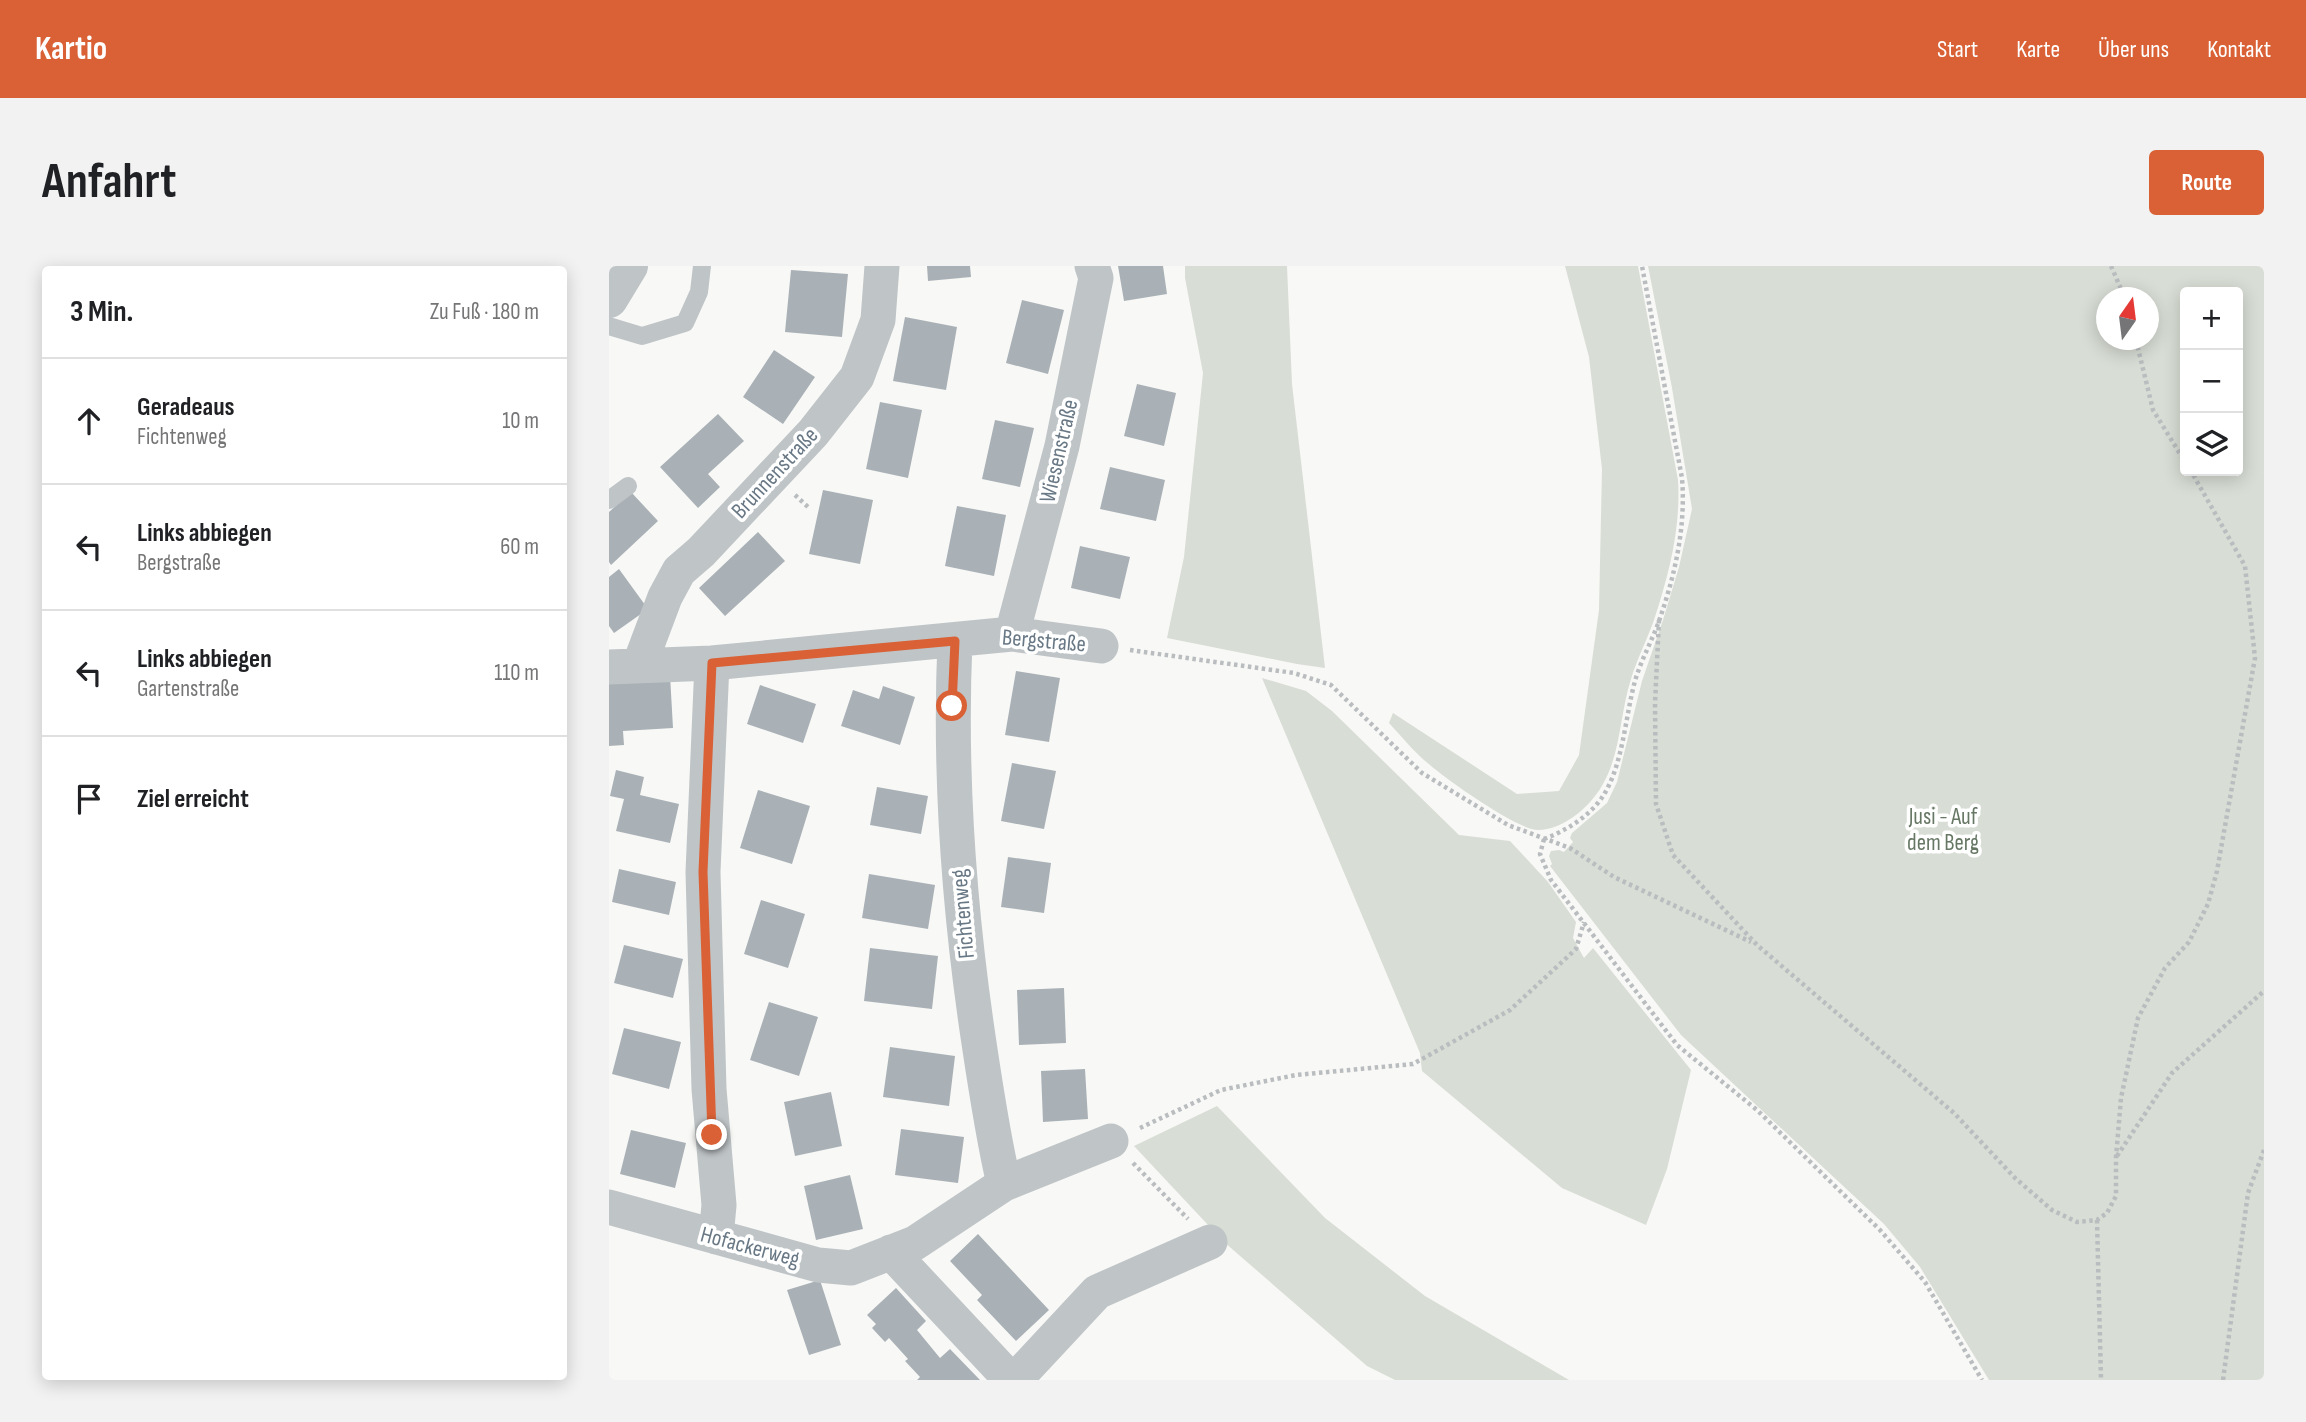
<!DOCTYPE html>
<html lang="de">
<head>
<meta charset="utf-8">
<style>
  body { margin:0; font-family:"Sofia Sans Condensed",sans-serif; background:#f2f2f2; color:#202124 }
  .controls { position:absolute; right:21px; top:21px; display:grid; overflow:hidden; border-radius:7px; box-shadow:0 4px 18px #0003 }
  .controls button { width:63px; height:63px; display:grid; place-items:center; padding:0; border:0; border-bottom:2px solid #e0e0e0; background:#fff; color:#202124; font:35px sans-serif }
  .compass { position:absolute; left:1487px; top:21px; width:63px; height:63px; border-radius:50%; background:#fff; box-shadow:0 4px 18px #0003; rotate:14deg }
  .stop { position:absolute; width:21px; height:21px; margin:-16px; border:5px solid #d96135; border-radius:50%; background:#fff }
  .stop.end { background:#d96135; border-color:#fff; box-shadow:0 2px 7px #0008 }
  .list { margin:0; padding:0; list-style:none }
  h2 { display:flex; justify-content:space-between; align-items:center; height:91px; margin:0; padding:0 28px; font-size:30px }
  h2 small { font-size:23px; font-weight:400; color:#757577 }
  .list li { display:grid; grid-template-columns:46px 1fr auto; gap:21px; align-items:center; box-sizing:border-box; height:126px; padding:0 28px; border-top:2px solid #e0e0e0 }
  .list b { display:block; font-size:26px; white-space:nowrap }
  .list p { margin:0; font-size:23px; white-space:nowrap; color:#757577 }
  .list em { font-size:23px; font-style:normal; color:#757577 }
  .icon { flex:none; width:38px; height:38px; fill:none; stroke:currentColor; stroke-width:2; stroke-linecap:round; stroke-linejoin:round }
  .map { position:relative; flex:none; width:1655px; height:1114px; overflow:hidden; border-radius:7px }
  header { display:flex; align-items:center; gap:42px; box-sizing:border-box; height:98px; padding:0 35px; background:#d96135; color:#fff }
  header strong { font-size:33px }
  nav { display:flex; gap:38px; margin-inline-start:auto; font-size:24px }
  .intro { display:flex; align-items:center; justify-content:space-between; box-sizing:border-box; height:168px; padding:0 42px }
  h1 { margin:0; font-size:49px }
  .button { padding:18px 32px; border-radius:7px; background:#d96135; color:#fff; font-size:24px; font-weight:700 }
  main { display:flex; gap:42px; padding:0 42px }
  aside { flex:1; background:#fff; border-radius:7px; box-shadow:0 4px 18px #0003 }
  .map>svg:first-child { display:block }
  .green { fill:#d8ddd5; fill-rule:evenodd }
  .building { fill:#a9b1b6 }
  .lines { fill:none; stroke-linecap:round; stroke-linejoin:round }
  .path { stroke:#babdbf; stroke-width:4.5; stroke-dasharray:3.5 3.5; stroke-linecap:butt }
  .service { stroke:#bfc4c7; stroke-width:18 }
  .minor { stroke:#bfc4c7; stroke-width:35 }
  .tertiary { stroke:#bfc4c7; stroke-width:38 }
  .route { stroke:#d96135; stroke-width:9 }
  .labels { text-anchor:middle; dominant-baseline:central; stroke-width:7; stroke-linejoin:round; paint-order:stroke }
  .street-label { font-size:23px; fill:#697885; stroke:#fff }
  .park-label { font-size:23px; fill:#667764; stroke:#fff }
</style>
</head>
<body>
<header>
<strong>Kartio</strong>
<nav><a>Start</a><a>Karte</a><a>Über uns</a><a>Kontakt</a></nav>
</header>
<div class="intro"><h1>Anfahrt</h1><a class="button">Route</a></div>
<main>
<aside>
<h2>3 Min.<small>Zu Fuß · 180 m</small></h2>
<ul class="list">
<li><svg class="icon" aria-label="ahead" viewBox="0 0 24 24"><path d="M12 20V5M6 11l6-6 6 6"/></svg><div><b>Geradeaus</b><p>Fichtenweg</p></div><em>10 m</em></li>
<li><svg class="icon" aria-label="left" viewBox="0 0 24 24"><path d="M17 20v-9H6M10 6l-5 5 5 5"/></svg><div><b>Links abbiegen</b><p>Bergstraße</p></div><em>60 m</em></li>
<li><svg class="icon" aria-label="left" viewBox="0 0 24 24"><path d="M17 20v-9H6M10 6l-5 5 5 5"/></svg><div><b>Links abbiegen</b><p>Gartenstraße</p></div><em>110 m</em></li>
<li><svg class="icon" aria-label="arrive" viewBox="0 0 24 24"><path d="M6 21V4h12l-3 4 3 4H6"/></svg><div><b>Ziel erreicht</b></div></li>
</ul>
</aside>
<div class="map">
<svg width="1655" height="1114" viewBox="0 0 1655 1114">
  <rect width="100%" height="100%" fill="#f8f8f6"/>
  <path class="green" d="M576,0H678L683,118L716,402L688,398L558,372L575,291L594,107L576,12Z
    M956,0H1029L1069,214C1072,262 1060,308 1045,354C1038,374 1028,393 1022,413C1011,447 1012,485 995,516C984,538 956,564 929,564C909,564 838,514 821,499C806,487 793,471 780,457L784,447L908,528L950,525L970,489L990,344L993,203L980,91Z
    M1039,0H1655V1114H1380L1311,1001L1275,958L1072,769L941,600L943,598L940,590L942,585L950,584L955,586L964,576L961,572L963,567L998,537L1008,516L1033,415L1054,354L1070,301L1083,243L1063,122ZM1576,26H1629V205H1576ZM1498,32H1540V74H1498Z
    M653,412L697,425L723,445L850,569L901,575L939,616L967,656L964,672L975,692L984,682L1082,804L1058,903L1037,959L953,922L813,805L811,787Z
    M608,840L716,952L816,1030L960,1114H786L758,1100L615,976L525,880Z"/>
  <path class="building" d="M318,0H361L362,11L319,15Z
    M509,0H554L558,28L515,35Z
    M182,4L239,8L233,71L176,66Z
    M413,34L455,44L439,108L397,97Z
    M296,51L348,61L337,124L284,115Z
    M165,84L206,111L174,158L134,131Z
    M528,118L567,127L555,180L515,170Z
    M271,136L313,144L299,212L257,203Z
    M109,148L135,175L99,208L111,221L89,242L51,201Z
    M386,154L425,162L411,221L373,213Z
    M501,201L556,214L547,255L491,243Z
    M214,224L264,234L251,298L200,288Z
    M22,226L49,255L2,299L0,296V246Z
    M348,240L397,249L385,310L336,300Z
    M149,266L176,295L116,350L90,322Z
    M471,280L521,291L511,333L462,322Z
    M10,303L39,343L5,367L0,360V311Z
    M407,405L451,412L440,476L396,469Z
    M61,409L64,462L14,465L15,479L0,480V413Z
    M151,419L207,438L194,477L138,458Z
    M274,420L306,431L291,479L232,460L244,424L270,433Z
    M403,497L447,505L435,563L392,555Z
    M7,504L35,511L31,529L70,538L61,577L7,565L15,533L1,530Z
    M268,521L319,530L312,568L261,559Z
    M149,524L201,540L183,598L131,582Z
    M399,591L442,597L435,647L392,641Z
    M10,603L67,616L60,649L3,636Z
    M260,608L326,619L319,663L253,652Z
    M152,634L196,648L179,702L135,688Z
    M15,679L74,693L64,732L5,717Z
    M261,682L329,690L323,743L255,735Z
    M455,722L457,777L410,779L408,724Z
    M160,736L209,751L190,810L141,794Z
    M15,762L72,776L60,823L3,808Z
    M281,781L346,790L340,840L274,831Z
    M476,803L479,853L434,856L432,805Z
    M222,826L233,880L186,890L175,836Z
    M292,863L355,871L349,917L286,909Z
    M22,864L77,877L66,922L11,908Z
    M241,909L254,963L207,974L195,920Z
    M369,968L440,1044L407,1075L368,1034L373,1029L341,995Z
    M211,1014L232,1079L200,1089L178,1024Z
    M287,1022L317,1055L308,1064L331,1092L341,1083L371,1114H308L311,1111L296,1095L299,1093L280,1072L276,1076L263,1062L267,1058L258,1049Z"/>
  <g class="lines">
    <path class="path" d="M1502,0L1516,32
      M1527,74L1544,144L1576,196
      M186,229L199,241
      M1050,354L1046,437L1047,538L1064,589L1148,679L1345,847L1406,912L1443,944L1468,956L1488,954L1498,947L1507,930V891L1512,832L1529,752L1556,702L1580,676L1599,638L1608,605L1646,392L1636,300L1582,205
      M521,384L685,407L722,419L813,507L899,559L961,582L1005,611L1142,676
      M935,573L931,588L942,614L1068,779L1148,844L1271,964L1316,1016L1373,1114
      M935,573C956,565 978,552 992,533C1014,502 1016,451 1026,415C1032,394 1043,375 1050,355C1066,309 1077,261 1073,212L1033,0
      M531,862L612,824L687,809L804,798L901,744L967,683L975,656
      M1508,890L1563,807L1655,725
      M524,897L579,953
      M1488,954L1492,1114
      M1614,1114L1639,927L1655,884"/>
    <path class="service" d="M0,60L33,70L76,57L90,26L93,0
      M0,234L19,220"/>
    <path class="minor" d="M403,368L453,180L487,12L483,0
      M346,375C340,510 350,644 370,777C377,824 384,871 395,918
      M103,397L94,606L100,823L110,939L107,971
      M30,400L56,331L70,305L92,286L204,167L248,111L269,54L273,0
      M0,401L103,397L403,368L492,380
      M0,941L209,999L242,1002L306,977L395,918L502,875
      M282,986L402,1114
      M406,1114L488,1026L601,976"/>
    <path class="tertiary" d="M0,33L20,0"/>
  </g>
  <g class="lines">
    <path class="route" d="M103,869L94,606L103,397L346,375L343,440"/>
  </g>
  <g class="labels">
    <g class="street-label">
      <text transform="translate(450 185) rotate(-77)">Wiesenstraße</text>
      <text transform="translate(166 207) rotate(-47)">Brunnenstraße</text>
      <text transform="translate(435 375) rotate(5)">Bergstraße</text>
      <text transform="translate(354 648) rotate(-95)">Fichtenweg</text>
      <text transform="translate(141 981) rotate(15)">Hofackerweg</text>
    </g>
    <g class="park-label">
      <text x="1334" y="551">Jusi - Auf<tspan x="1334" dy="26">dem Berg</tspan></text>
    </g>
  </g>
</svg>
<div class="controls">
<button>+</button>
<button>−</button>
<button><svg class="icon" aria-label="layers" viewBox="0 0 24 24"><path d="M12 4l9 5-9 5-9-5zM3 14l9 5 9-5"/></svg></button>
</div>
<svg class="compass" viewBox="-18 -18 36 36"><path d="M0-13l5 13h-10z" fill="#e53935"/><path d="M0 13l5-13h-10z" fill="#757577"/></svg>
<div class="stop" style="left:343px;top:440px"></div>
<div class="stop end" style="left:103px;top:869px"></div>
</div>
</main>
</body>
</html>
